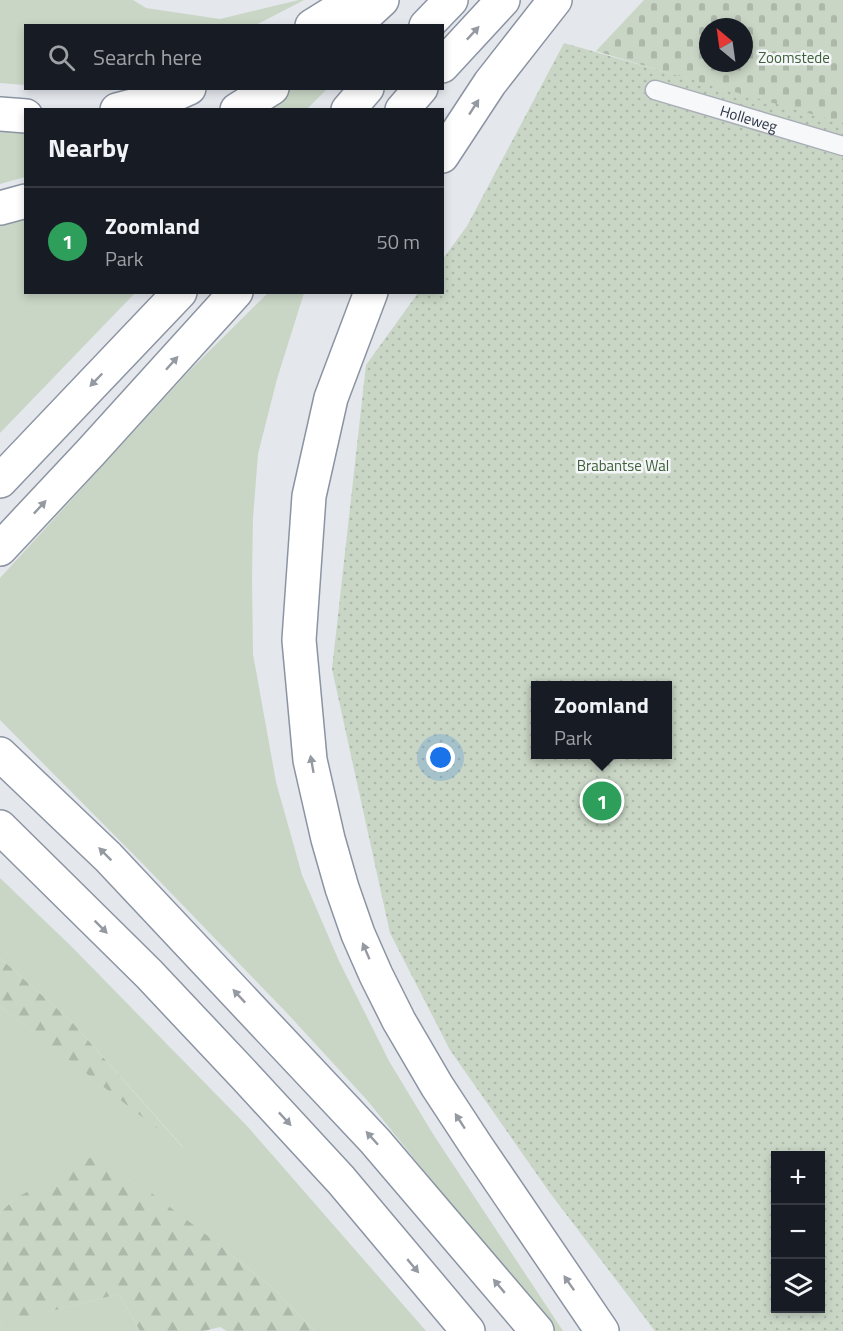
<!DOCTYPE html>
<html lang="en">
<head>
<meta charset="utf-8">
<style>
  body { margin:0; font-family:"Titillium Web",sans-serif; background:#242831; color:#f1f3f6 }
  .controls { position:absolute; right:18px; bottom:18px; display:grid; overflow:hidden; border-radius:0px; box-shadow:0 3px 9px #0003 }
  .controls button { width:54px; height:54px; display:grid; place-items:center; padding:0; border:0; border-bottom:2px solid #363941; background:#171b24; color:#f1f3f6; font:30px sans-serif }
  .compass { position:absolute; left:699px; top:18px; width:54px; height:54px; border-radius:50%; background:#171b24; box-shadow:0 3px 9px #0003; rotate:331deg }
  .you { position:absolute; left:441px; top:758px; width:21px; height:21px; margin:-15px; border:4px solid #fff; border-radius:50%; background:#1a73e8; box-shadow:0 0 0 9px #1a73e833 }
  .badge { display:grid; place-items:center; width:39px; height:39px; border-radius:50%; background:#d1495b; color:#fff; font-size:20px; font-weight:700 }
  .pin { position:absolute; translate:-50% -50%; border:3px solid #fff; box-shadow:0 2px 6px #0006 }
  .popup { position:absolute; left:531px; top:681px; width:141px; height:78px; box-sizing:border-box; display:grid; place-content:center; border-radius:0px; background:#171b24; filter:drop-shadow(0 2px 4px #0005); font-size:20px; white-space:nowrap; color:#9ea1a6 }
  .popup b { font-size:22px; color:#f1f3f6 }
  .popup::after { content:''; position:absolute; left:50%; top:100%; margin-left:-12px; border:12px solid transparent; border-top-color:#171b24 }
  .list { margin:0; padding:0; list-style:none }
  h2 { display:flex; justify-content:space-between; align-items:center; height:78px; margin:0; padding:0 24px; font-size:26px }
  h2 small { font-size:20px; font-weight:400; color:#9ea1a6 }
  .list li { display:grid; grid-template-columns:39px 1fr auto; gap:18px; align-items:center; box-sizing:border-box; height:108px; padding:0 24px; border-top:2px solid #363941 }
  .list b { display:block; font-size:22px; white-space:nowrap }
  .list p { margin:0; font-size:20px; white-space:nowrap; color:#9ea1a6 }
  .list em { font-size:20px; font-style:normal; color:#9ea1a6 }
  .icon { flex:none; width:33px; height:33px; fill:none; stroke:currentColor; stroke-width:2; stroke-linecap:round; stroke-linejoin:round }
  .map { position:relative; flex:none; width:843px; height:1331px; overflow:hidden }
  .search { position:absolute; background:#171b24; box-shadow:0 3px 9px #0003; left:24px; top:24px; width:420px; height:66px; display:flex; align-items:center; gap:15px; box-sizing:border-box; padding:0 21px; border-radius:0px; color:#9ea1a6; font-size:22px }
  .panel { position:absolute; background:#171b24; box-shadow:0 3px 9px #0003; left:24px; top:108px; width:420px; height:186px; border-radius:0px }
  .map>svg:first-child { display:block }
  .green { fill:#c9d6c5 }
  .forest { fill:url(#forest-firs) }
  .cemetery { fill:url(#cemetery-stones); fill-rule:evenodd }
  .park { fill:url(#park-dots); fill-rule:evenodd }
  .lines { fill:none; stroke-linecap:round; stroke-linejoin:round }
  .street-casing { stroke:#a9aeb7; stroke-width:21 }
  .highway-casing { stroke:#8b94a3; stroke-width:36 }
  .street { stroke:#f7f8fa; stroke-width:18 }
  .highway { stroke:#fff; stroke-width:33 }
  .oneway { fill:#959aa2 }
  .labels { text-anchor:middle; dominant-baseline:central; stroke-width:5; stroke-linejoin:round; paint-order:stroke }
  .park-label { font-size:15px; fill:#3f6138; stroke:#f4f6f9 }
  .street-label { font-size:15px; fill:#2b3445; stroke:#f4f6f9 }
</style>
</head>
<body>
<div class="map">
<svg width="843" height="1331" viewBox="0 0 843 1331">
  <defs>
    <pattern id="forest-firs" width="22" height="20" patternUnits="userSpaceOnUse" patternTransform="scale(1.5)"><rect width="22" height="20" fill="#c9d6c5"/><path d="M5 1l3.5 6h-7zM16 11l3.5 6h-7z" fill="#adb8ab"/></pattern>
    <pattern id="cemetery-stones" width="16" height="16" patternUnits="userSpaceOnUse" patternTransform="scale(1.5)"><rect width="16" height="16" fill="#c9d6c5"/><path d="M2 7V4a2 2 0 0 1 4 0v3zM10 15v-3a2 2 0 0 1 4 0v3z" fill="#adb8ab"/></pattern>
    <pattern id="park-dots" width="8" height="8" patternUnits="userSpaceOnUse" patternTransform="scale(1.5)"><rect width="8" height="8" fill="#c9d6c5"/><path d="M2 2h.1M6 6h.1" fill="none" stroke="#adb8ab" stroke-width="1.8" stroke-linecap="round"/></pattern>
  </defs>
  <rect width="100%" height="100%" fill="#e4e7ec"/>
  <path class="green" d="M0,0H133L146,8L220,19L299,0H304L256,25L26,26L25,85L0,83Z
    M290,89H327L307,109L256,110L271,102Z
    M0,125L26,127L25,177L0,184Z
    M25,217L26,292L135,293L0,433V225Z
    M268,293H304L277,379L258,454L253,518L252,578L253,654L276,782L302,875L339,961L389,1061L433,1134L563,1331H553L367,1100L286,1012L142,863L0,720V578L191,369Z
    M0,878L72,947L248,1127L426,1331H315L274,1289L217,1243L14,1199L0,1213V1006L184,1148L71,1021L0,958Z
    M119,1294L140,1331H0V1324L2,1323Z"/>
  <path class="forest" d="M0,958L71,1021L187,1152L0,1006Z
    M99,1153L217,1243L274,1289L315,1331H227L220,1327L204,1331H140L119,1294L0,1324V1213L14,1199Z"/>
  <path class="cemetery" d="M644,0H843V126L596,51ZM708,27H744V63H708Z"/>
  <path class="park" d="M564,43L843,123V1331H655L550,1193L450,1050L390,933L332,669L366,365L418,293L442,292L443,259L467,226ZM536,686H668V754H536ZM776,1156H820V1308H776Z"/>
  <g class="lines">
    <g class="street-casing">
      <g id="street">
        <path id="s1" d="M655,90L843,146"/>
      </g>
    </g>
    <g class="highway-casing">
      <path id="highway" d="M312,26L354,0
        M354,26L382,0
        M426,26L451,0
        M442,66L503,0
        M117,110L171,96L189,88
        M237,110L272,88
        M348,110L367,88
        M402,110L421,88
        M0,114L26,116
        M442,156L490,83L555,0
        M0,208L26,201
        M371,292L331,398L309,496L299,640L310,760L328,839L342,888L358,934L376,975L399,1021L437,1086L477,1147L602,1331
        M0,481L180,292
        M0,549L90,453L236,292
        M0,754L108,857L375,1141L537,1331
        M0,827L149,974L245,1076L341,1180L468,1331"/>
    </g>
    <use href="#street" class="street"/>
    <use href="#highway" class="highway"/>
  </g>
  <defs><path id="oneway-solid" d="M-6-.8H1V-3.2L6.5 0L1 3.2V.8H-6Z" transform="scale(1.5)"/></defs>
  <g class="oneway">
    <use href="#oneway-solid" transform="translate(473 33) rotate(-47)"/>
    <use href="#oneway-solid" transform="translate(474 107) rotate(-57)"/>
    <use href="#oneway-solid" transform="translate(172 363) rotate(-48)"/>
    <use href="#oneway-solid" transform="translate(96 380) rotate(134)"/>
    <use href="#oneway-solid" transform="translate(40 507) rotate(-47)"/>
    <use href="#oneway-solid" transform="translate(312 764) rotate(-100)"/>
    <use href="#oneway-solid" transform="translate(105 854) rotate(-135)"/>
    <use href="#oneway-solid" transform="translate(101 927) rotate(45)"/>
    <use href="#oneway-solid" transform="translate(366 951) rotate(-113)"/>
    <use href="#oneway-solid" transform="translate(239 996) rotate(-133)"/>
    <use href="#oneway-solid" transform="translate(285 1119) rotate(47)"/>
    <use href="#oneway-solid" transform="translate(460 1121) rotate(-123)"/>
    <use href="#oneway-solid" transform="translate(372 1138) rotate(-132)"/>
    <use href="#oneway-solid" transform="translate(413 1266) rotate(50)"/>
    <use href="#oneway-solid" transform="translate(569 1283) rotate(-125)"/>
    <use href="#oneway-solid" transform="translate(499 1286) rotate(-130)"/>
  </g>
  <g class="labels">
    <g class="park-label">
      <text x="794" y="57">Zoomstede</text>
      <text x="623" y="465">Brabantse Wal</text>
    </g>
    <g class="street-label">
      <text stroke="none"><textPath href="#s1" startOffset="98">Holleweg</textPath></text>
    </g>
  </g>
</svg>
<div class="controls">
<button>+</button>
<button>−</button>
<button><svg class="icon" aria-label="layers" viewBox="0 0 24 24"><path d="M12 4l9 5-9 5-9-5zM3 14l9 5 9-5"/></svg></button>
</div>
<svg class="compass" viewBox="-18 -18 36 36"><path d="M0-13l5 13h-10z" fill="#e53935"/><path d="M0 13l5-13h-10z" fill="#9ea1a6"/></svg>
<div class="you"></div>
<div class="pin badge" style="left:602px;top:801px;background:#2e9e5b">1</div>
<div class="popup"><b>Zoomland</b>Park</div>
<div class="search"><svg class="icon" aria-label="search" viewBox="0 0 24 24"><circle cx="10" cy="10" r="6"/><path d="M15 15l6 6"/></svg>Search here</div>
<section class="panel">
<h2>Nearby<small></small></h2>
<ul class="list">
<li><span class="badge" style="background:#2e9e5b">1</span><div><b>Zoomland</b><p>Park</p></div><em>50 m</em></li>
</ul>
</section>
</div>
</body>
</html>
